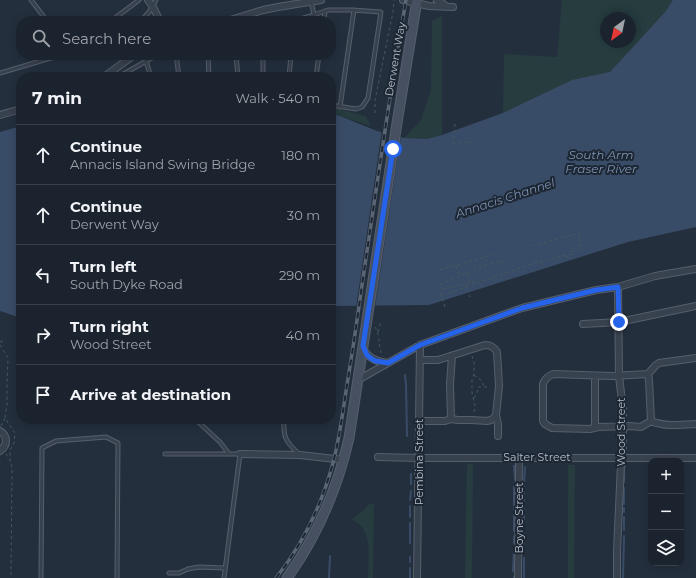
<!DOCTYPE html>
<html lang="en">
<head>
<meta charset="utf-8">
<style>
  body { margin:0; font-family:Montserrat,sans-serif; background:#242b36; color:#f1f3f6 }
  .controls { position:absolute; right:12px; bottom:12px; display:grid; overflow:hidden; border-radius:8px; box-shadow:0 2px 10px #0003 }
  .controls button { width:36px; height:36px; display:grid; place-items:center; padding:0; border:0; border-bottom:1px solid #39404a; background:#1b232e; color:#f1f3f6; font:20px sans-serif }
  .compass { position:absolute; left:600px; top:12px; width:36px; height:36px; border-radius:50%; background:#1b232e; box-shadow:0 2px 10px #0003; rotate:213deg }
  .stop { position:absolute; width:12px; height:12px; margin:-9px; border:3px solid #2563eb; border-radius:50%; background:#fff }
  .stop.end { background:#2563eb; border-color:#fff; box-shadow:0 1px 4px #0008 }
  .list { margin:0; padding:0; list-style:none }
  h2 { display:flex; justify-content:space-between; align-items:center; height:52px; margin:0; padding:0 16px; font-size:17px }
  h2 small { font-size:13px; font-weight:400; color:#a0a4aa }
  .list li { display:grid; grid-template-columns:26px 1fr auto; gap:12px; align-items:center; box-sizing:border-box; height:60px; padding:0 16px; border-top:1px solid #39404a }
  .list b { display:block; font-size:15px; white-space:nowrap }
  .list p { margin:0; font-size:13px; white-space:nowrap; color:#a0a4aa }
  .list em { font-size:13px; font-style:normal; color:#a0a4aa }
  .icon { flex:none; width:22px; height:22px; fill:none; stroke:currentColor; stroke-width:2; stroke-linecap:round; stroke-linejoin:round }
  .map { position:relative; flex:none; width:696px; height:578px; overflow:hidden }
  .search { position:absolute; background:#1b232e; box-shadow:0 2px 10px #0003; left:16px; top:16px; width:320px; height:44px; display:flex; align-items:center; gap:10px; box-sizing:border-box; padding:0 14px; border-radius:16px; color:#a0a4aa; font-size:15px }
  .panel { position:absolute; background:#1b232e; box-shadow:0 2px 10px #0003; left:16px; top:72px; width:320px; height:352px; border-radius:16px }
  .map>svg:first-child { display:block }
  .green { fill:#263c3f; fill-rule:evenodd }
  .water { fill:#394c67 }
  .pier { fill:#242f3e }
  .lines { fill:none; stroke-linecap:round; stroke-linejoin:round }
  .stream { stroke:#394c67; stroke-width:2 }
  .service-casing { stroke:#565f6c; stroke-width:5 }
  .minor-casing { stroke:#565f6c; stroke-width:8 }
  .secondary-casing { stroke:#565f6c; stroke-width:11 }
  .path { stroke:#44595c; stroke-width:1; stroke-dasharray:3 3; stroke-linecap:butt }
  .service { stroke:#38414e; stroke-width:3 }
  .minor { stroke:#38414e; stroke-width:6 }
  .secondary { stroke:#465061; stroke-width:9 }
  .rail-casing { stroke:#5a6575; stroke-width:3.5 }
  .rail { stroke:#1d2633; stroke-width:2; stroke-dasharray:6; stroke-linecap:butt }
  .route { stroke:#2563eb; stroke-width:5 }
  .labels { text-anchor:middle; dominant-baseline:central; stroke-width:4; stroke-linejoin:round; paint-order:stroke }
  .street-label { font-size:11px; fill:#b4bcc9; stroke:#1d2633 }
  .water-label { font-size:12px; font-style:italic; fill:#7c92b1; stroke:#1d2633 }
</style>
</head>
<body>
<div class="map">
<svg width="696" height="578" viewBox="0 0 696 578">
  <rect width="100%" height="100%" fill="#242f3e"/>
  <path class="green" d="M562,0H696V59L503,113L504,54L557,57ZM606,18H630V42H606Z
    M442,16V135L427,139L404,138L421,120L431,90L432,21Z
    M331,107L366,116L371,126L340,116L331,114Z
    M467,463L473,464L472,578H465Z
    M568,465H575L574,578H568Z
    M374,503L373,578H368C368,563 372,538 361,526C358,523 355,521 351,520L365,509L368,505Z"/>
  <path class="water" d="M673,0H696V227L628,242L429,305L331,306V114L340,116L377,131L404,138L427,139L442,135L503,113L572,80L610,72L666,11Z
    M21,126V318L0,311V132Z"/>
  <path class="pier" d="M382,130L401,135L375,307L356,308Z"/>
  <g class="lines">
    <path class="stream" d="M405,375L406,385L407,436
      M514,466L515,479
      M624,482V468L625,466
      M411,484V474
      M524,486L525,467
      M524,491V501
      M410,500L411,491
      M624,504V488
      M624,508V512
      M524,509V506
      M410,517V506
      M624,517V530
      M524,523V515
      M514,531V486
      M410,543V523
      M514,543V537
      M524,544V532
      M524,551V552
      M410,562V557
      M513,571L514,549
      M514,577V578
      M329,578L330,556
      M410,578V568
      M524,578V558
      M623,578L624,536"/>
    <g class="service-casing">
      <path id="service" d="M31,0L47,21
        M311,1L314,15L328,10H352L381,12L368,98L362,107L356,109L331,105
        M111,21L139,0
        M141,21L149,12L156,0
        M293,21L314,15
        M324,21L325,11
        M176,55L179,77
        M208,55L209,77
        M236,55L238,77
        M263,55V77
        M146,61L151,77
        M0,73L61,55
        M118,77L157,55
        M289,77L291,55
        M316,77L319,55
        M340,107L354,10
        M195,419L220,442L229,454
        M284,419C283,437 285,441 299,454
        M165,454H240L224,578
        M169,573H179L188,569L199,567L224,568
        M41,578L42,448L56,441L106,437L118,443L117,578"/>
    </g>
    <g class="minor-casing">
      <path id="minor" d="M148,0L153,7L160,21
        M403,0L429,6L453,7
        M437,0L446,6
        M227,21L263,10L278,7L321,0
        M104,77L134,55
        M0,115L21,109
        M583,324L619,322L696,306
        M696,358L659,363L656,365L648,374L612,376L553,374C547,377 545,379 543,384V421L545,424L552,428L590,429L598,427L629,426L641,427L651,421C665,427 681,425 696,424
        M420,360H438L485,345C491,345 494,347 497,352L499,386L496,415L498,424V436
        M388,363L420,345L522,308L596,290L618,287L655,276L696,269
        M648,374L649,380L651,421
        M358,380L388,363C378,362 368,359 363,348
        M451,419L450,384L452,356
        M419,421H445L451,419L458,420H472L487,421L491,420L496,416
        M595,428V376
        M0,431C8,436 8,445 0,451
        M240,454L300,455L344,460
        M378,457L419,458H696
        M417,578L420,345
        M518,578L519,457
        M617,578V551L621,464L623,450V409L619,376L618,287"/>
    </g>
    <g class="secondary-casing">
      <path id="secondary" d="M287,578C318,535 337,490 349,438L397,123L417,0"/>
    </g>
    <path class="path" d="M375,113V100L393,12L394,0
      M455,124L453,143L471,142
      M532,246L579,233L581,249L572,251L573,254L567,255L568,258
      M456,266L460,276
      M440,270L498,253
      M467,273L470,281
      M465,284L470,297
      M443,289L477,281
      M449,293C487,280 528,263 567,255
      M445,307L439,285L488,264L503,261
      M375,327C381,336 377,346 383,356
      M378,332L379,327L382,321
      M0,342L6,340
      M0,345L8,358L7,385V405L5,417L8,423L15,433L14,443L10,450V460L12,467L11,578
      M472,356L474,362V374L472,380V393L475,406L474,413
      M474,375L482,381L484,387
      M474,398L477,393L478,387H489
      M1,426L5,418
      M6,454L10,460"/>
    <use href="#service" class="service"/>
    <use href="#minor" class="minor"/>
    <use href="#secondary" class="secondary"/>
    <g class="rail-casing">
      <path id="rail" d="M276,578C303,544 323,502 334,459C340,435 343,410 347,385C353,349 358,314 363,278C377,185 390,92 406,0"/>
    </g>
    <use href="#rail" class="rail"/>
  </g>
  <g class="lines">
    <path class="route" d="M393,149L363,346L367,355L372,359L376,361L388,363L420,345L522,308L596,290L618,287L619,322"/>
  </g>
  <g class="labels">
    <g class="street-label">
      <text transform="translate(395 59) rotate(-80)">Derwent Way</text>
      <text transform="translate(621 432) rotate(-90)">Wood Street</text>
      <text x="537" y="457">Salter Street</text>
      <text transform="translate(419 462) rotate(-90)">Pembina Street</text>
      <text transform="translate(519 518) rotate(-90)">Boyne Street</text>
    </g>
    <g class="water-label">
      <text x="601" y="154">South Arm<tspan x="601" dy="14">Fraser River</tspan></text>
      <text transform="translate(505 198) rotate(-18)">Annacis Channel</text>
    </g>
  </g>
</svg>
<div class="controls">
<button>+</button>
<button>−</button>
<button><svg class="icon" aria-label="layers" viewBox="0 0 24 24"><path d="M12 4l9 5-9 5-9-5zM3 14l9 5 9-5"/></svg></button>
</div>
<svg class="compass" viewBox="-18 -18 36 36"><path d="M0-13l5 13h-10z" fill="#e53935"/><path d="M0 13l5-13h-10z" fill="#a0a4aa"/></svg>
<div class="stop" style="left:393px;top:149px"></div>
<div class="stop end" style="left:619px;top:322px"></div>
<div class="search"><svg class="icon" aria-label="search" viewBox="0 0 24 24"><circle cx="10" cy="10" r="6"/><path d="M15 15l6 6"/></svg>Search here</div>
<section class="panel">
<h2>7 min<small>Walk · 540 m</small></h2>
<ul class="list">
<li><svg class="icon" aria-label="ahead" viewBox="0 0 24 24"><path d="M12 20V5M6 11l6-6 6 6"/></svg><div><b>Continue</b><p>Annacis Island Swing Bridge</p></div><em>180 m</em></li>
<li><svg class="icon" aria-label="ahead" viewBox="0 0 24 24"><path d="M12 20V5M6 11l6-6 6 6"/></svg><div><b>Continue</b><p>Derwent Way</p></div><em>30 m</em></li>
<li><svg class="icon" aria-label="left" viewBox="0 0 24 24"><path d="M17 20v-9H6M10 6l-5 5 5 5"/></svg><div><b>Turn left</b><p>South Dyke Road</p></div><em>290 m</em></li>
<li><svg class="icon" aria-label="right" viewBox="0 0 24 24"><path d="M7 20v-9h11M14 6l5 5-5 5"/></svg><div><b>Turn right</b><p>Wood Street</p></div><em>40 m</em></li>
<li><svg class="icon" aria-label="arrive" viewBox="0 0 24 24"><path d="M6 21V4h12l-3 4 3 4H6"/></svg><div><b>Arrive at destination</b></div></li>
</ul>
</section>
</div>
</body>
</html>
